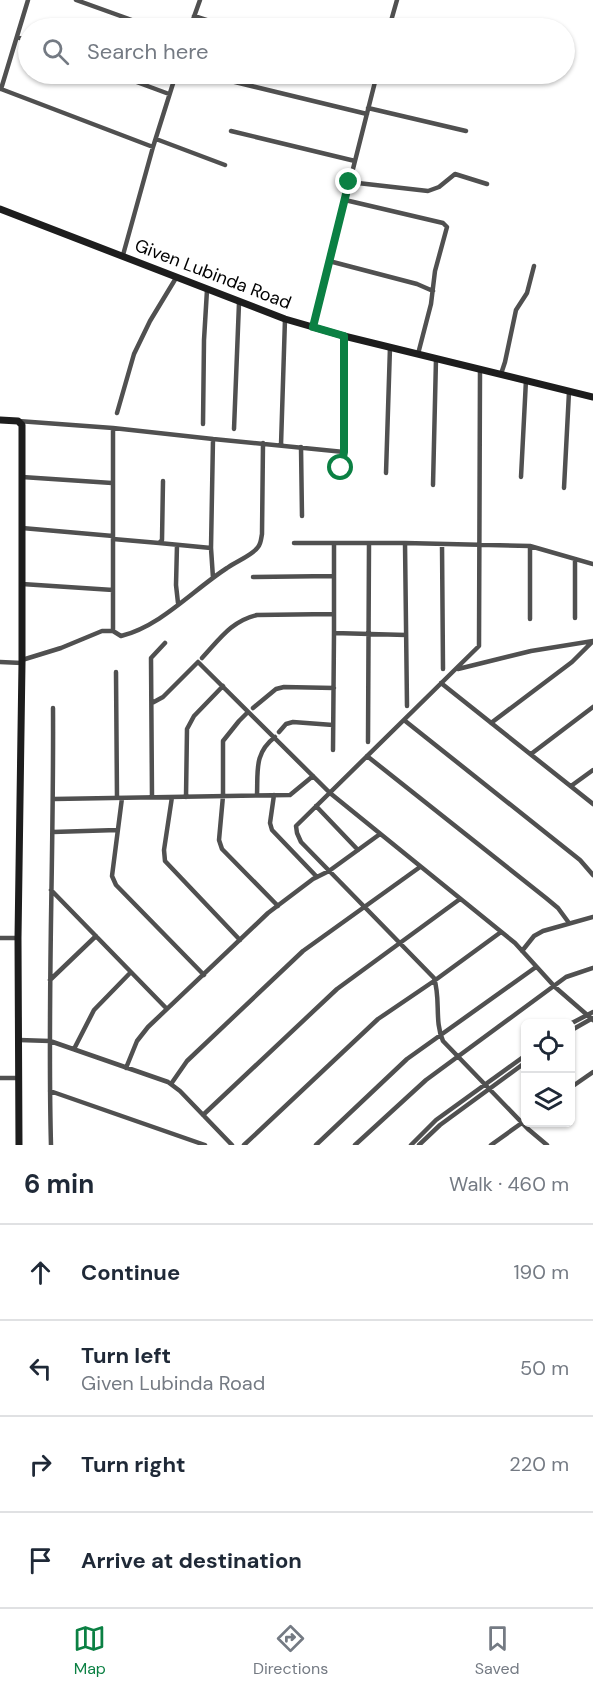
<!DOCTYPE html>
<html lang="en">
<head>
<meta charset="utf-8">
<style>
  body { margin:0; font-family:"DM Sans",sans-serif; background:#f2f2f3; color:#1f2937 }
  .controls { position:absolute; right:18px; bottom:18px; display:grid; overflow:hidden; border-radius:9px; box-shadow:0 2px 4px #0004 }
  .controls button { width:54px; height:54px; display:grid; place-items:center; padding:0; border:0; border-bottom:2px solid #e0e1e3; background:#fff; color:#1f2937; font:30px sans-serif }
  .stop { position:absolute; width:18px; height:18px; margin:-14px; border:4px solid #0b8043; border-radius:50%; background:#fff }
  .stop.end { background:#0b8043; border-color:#fff; box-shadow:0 2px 6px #0008 }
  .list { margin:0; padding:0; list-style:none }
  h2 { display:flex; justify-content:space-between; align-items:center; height:78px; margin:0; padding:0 24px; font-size:26px }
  h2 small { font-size:20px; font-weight:400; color:#747a83 }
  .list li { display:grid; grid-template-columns:39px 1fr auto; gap:18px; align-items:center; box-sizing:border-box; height:96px; padding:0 24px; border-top:2px solid #e0e1e3 }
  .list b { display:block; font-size:22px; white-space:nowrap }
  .list p { margin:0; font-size:20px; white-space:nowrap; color:#747a83 }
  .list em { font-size:20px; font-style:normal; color:#747a83 }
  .icon { flex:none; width:33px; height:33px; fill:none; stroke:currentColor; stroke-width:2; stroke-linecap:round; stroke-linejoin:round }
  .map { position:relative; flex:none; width:593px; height:1145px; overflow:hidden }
  .search { position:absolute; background:#fff; box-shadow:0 2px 4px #0004; left:18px; right:18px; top:18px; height:66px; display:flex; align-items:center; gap:15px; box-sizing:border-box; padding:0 21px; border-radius:33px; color:#747a83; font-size:22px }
  .sheet { height:462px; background:#fff }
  nav { display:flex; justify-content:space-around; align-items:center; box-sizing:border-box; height:84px; border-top:2px solid #e0e1e3; background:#fff; font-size:16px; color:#747a83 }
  nav a { display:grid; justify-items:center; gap:3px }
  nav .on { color:#0b8043 }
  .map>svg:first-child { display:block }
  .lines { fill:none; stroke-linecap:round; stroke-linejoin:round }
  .street { stroke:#505050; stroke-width:4.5 }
  .secondary { stroke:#1d1d1d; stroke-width:7 }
  .route { stroke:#0b8043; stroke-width:8 }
  .labels { text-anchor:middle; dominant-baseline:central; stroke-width:4.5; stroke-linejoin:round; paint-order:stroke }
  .street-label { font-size:18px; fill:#000; stroke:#fff }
</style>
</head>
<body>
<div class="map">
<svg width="593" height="1145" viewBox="0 0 593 1145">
  <rect width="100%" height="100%" fill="#fff"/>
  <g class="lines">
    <path class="street" d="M76,0L154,28
      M194,16L231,28
      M190,28L200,0
      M389,28L397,0
      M17,37L28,41
      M115,74L169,94
      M202,74L367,114
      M1,89L153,147
      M1,89L28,0
      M368,108L466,131
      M231,131L355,161
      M156,139L225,165
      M349,182L428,191L439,187L455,174L487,184
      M345,200L443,223L447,227L435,271L431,304L418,354
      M123,255L153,147L176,74
      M329,261L417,284L433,291
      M313,327L377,74
      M480,369L479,646L296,826L297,833L301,842L434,978C441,999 434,1021 443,1041L528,1129L547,1145
      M501,374L505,362L516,310L527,293L534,266
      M117,413L134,354L150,321L176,278
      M18,421L113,428L213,439
      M203,424L204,340L207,290
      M234,429L239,303
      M281,445L285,319
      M301,447L302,516
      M341,468L344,452V336
      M386,473L390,347
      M22,477L112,483
      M521,477L526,380
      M433,485L436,359
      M564,488L569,392
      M22,528L113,536
      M113,539L159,543L162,540L163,481
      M159,543L211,548
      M294,543H405
      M334,543V633L406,635
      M442,544L443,669
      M177,545L176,585L178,603
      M530,546V619
      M253,577L334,576
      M213,578L211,548L213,439L344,452
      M22,584L113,590
      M575,618V560
      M113,631V428
      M202,658C219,640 231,621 257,615L333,614
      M22,660L61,648L102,631H113L121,636C161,626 193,590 227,568C235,562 253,555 258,547C261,544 261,539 262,534L263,443
      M0,662L22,663
      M458,669L531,651L593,641
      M116,672L117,798
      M441,683L593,804
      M152,703L163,697L198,662L330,793L515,943L555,987L593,1020
      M407,706L405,543L530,546L593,564
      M253,708L276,689L284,687L334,688
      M248,712L239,721L223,741V796L219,840L222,849L278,906
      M404,720L580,860L593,875
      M491,723L572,662L592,642
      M279,732L286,724L293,722L333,725
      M368,742L369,543
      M333,750L334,633
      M531,754L593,707
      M367,756L546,898L558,908L569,923
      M571,786L593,770
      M257,795C258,771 254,753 275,737
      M274,795L270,823L272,830L317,877
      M152,797L151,658L165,643
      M172,797L164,850L165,861L240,940
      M186,797L187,729L194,716L223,686
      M122,798L112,876L116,885L204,975
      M54,799L290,795L313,776
      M316,806L358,850
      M53,832L117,830
      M51,890L167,1009
      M0,938H18
      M522,951L534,936L543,931L593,917
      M50,980L96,936
      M570,1024L593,1012
      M570,1031L593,1018
      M19,1040L50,1041L168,1082L180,1091L232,1145
      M74,1049L94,1010L131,972
      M126,1068L137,1041L148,1027L268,913L313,879L329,871L380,834
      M0,1078H18
      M171,1084L187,1061L303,951L420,867
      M570,1088L593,1072
      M50,1091L205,1145
      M203,1115L337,989L460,899
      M51,1145C47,999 54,854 53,708
      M244,1145L378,1019L434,981L501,932
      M316,1145L407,1059L536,967
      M355,1145L426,1080L566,977L593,968
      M411,1145L436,1120L526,1055
      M419,1145L440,1125L526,1062
      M491,1145L526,1120"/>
    <path class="secondary" d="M0,209L285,319L344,336L593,397
      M0,420L18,421L22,425V663L18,938L19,1145"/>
  </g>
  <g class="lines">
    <path class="route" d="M341,468L344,452V336L313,327L349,182"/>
  </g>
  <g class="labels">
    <g class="street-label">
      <text transform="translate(213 274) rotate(21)">Given Lubinda Road</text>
    </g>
  </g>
</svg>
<div class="controls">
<button><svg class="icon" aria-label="locate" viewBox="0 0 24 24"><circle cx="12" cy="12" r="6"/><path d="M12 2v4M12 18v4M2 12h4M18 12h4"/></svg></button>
<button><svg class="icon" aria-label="layers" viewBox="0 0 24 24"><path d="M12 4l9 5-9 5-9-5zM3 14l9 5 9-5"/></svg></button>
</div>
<div class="stop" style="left:341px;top:468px"></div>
<div class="stop end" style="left:349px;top:182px"></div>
<div class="search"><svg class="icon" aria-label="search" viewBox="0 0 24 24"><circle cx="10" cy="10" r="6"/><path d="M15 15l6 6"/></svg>Search here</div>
</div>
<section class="sheet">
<h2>6 min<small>Walk · 460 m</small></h2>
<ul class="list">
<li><svg class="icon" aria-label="ahead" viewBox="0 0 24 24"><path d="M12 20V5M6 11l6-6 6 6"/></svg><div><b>Continue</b></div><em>190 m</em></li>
<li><svg class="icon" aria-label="left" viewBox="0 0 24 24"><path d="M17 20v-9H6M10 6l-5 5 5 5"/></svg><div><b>Turn left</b><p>Given Lubinda Road</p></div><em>50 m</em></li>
<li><svg class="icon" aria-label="right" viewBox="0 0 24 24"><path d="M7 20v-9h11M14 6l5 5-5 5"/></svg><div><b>Turn right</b></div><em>220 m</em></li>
<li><svg class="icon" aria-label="arrive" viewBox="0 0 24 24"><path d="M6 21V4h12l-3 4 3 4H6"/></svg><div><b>Arrive at destination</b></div></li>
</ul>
</section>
<nav>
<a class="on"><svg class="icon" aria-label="map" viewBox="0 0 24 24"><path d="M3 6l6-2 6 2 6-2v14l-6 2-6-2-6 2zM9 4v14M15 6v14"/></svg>Map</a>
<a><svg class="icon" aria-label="directions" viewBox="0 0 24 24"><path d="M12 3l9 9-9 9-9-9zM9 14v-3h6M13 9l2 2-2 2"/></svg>Directions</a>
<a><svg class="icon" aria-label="saved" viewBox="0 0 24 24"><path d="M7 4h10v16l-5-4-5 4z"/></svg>Saved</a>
</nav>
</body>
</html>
